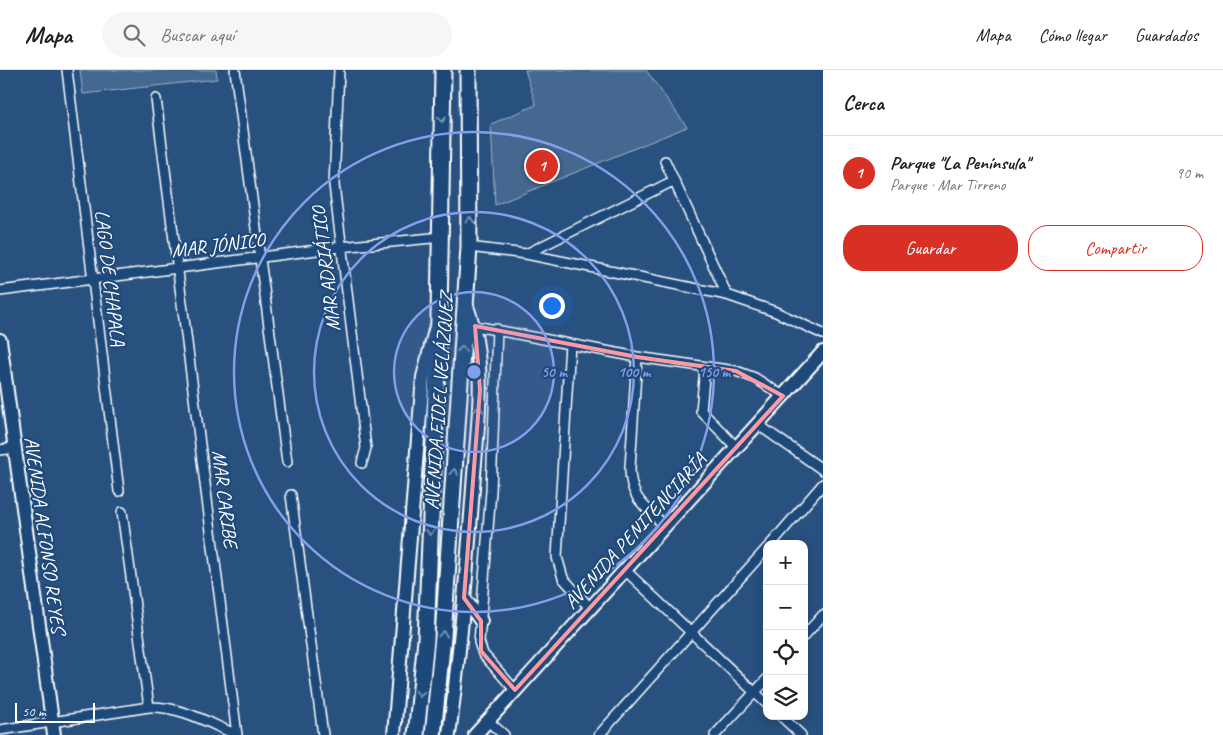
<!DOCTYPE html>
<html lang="es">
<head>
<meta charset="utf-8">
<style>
  body { margin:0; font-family:Caveat,sans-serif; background:#f6f6f6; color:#202124 }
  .controls { position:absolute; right:15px; bottom:15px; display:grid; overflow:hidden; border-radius:10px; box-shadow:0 2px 12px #0003 }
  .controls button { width:45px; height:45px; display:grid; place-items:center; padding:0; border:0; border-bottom:1px solid #e0e0e0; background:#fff; color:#202124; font:25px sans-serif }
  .scale { position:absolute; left:15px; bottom:12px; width:80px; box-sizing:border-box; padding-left:5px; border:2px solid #fff; border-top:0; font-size:14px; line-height:18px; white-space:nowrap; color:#fff; -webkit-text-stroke:4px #1f4a7a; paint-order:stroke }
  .you { position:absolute; left:551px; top:235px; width:18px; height:18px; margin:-12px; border:4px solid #fff; border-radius:50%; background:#1a73e8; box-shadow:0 0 0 8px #1a73e833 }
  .badge { display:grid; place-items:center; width:32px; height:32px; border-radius:50%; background:#d93025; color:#fff; font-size:16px; font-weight:700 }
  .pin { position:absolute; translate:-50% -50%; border:2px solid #fff; box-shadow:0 1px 5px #0006 }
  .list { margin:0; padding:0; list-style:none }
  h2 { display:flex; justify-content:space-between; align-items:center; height:65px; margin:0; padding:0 20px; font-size:21px }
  h2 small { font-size:16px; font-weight:400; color:#757577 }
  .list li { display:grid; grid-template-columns:32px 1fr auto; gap:15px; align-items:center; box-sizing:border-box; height:75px; padding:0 20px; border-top:1px solid #e0e0e0 }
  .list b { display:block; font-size:19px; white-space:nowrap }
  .list p { margin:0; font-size:16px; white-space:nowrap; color:#757577 }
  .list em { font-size:16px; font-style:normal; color:#757577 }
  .actions { display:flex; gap:10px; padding:15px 20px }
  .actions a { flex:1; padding:11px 0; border:1px solid #d93025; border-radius:20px; text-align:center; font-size:18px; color:#d93025 }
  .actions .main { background:#d93025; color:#fff }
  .icon { flex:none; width:28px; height:28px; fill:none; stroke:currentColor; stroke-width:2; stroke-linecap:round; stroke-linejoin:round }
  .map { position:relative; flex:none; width:823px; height:665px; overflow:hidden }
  header { display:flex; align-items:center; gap:30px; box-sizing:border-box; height:70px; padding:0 25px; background:#fff; border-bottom:1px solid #e0e0e0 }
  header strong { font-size:24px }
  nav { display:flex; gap:28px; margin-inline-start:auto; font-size:18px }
  .search { width:350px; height:45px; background:#f6f6f6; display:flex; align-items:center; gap:12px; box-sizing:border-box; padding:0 18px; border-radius:28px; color:#757577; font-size:19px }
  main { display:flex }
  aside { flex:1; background:#fff }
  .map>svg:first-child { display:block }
  .green { fill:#446890; stroke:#a2b4c8 }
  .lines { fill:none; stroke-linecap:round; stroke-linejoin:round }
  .street-casing { stroke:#fff; stroke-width:12 }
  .secondary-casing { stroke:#fff; stroke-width:16 }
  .highway-casing { stroke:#fff; stroke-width:19 }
  .street { stroke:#1f4a7a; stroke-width:9 }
  .secondary { stroke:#1f4a7a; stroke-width:12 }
  .highway { stroke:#1f4a7a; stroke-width:15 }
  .oneway { stroke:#7992af }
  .marked { fill:none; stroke:#ff9aa2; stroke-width:4; stroke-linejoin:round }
  .ring { fill:none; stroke:#839eea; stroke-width:2.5 }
  .labels { text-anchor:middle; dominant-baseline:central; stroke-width:4.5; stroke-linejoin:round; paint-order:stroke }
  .street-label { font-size:20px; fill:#fff; stroke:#1f4a7a }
  .centre { fill:#839eea; stroke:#1f4a7a; stroke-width:2.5 }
  .ring-label { font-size:15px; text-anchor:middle; font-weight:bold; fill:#839eea; stroke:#1f4a7a; stroke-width:4.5; stroke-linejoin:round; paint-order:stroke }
</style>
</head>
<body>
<header>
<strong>Mapa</strong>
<div class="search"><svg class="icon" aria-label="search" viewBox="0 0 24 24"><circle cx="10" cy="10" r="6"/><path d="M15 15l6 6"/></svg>Buscar aquí</div>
<nav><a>Mapa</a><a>Cómo llegar</a><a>Guardados</a></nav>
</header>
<main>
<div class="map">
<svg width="823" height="665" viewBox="0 0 823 665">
  <rect width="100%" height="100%" fill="#28517f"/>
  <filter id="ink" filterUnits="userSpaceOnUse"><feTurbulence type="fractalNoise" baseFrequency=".02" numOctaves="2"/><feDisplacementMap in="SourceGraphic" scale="10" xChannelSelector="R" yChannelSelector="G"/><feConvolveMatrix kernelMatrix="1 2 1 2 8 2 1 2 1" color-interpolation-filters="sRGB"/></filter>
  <g filter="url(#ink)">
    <path class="green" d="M80,0H216L217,9L83,24Z
      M525,0H646L687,57L495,135L491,54L536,35Z"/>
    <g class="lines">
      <g class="street-casing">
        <path id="street" d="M67,0L119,421
          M235,0L287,392
          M339,0L334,115L366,378L362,393
          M156,29L237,665
          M665,91L727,225
          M469,177L526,184L727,225L776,242L823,264
          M526,184L673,111
          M0,221L340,177L442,167
          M475,256L637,287L736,301L755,308L783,326
          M497,259L491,421L479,572L483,584L515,620
          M570,274L557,487L563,508L590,538
          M637,287L630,398C630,428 644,436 664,455
          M705,297L701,341L736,377
          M757,354L823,400
          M0,380L15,378
          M291,425L323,665
          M122,442L149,637
          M771,474L823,414
          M625,500L767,634
          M804,566L823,545
          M781,646L801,665
          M488,651L504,665
          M0,660L149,637C180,636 209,653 237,665
          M599,665L767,478
          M715,665L767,609"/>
      </g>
      <g class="secondary-casing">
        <path id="secondary" d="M0,270L54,665
          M464,528L481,551
          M394,665L423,307L435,260
          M449,665C460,583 467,501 473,418C477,357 489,292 466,234
          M475,665L823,282"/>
      </g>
      <g class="highway-casing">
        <path id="highway" d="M416,665L426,570L439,248L443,0
          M433,665L443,567L469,177L468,0"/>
      </g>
      <use href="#street" class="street"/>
      <use href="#secondary" class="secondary"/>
      <use href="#highway" class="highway"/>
    </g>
    <defs><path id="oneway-chevron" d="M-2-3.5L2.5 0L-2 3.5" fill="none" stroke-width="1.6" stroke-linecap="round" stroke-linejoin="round" transform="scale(1.25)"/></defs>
    <g class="oneway">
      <use href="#oneway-chevron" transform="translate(442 49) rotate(90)"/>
      <use href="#oneway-chevron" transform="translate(470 150) rotate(-88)"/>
      <use href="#oneway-chevron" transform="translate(462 279) rotate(-86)"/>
      <use href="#oneway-chevron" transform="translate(479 339) rotate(-86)"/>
      <use href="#oneway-chevron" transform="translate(454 402) rotate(-86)"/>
      <use href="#oneway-chevron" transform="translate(430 462) rotate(92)"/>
      <use href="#oneway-chevron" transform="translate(443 564) rotate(-86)"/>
      <use href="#oneway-chevron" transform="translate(420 624) rotate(96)"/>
    </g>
  </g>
  <path class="marked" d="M475,256L637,287L736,301L783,326L515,620L481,581V551L464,528L480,320Z"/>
  <circle cx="474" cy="302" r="80" fill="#839eea" fill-opacity=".12"/>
  <g class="ring">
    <circle cx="474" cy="302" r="80"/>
    <circle cx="474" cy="302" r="160"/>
    <circle cx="474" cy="302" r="240"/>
  </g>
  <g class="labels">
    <g class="street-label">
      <text transform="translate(218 175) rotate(-7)">MAR JÓNICO</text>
      <text transform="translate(326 199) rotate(-97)">MAR ADRIÁTICO</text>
      <text transform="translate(110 208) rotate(83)">LAGO DE CHAPALA</text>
      <text transform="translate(439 331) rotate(-86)">AVENIDA FIDEL VELÁZQUEZ</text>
      <text transform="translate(225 429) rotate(83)">MAR CARIBE</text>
      <text transform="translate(635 461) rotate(-48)">AVENIDA PENITENCIARÍA</text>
      <text transform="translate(45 465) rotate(82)">AVENIDA ALFONSO REYES</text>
    </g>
  </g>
  <circle cx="474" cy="302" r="8" class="centre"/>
  <g class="ring-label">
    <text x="554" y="307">50 m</text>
    <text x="634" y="307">100 m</text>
    <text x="714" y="307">150 m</text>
  </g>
</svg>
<div class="controls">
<button>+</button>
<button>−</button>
<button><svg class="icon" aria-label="locate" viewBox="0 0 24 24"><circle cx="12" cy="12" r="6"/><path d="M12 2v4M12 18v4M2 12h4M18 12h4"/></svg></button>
<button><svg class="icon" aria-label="layers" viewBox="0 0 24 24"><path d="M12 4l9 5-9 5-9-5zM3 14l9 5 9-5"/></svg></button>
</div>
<div class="scale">50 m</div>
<div class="you"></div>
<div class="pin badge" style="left:542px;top:96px">1</div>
</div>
<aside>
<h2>Cerca<small></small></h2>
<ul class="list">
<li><span class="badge">1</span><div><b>Parque &quot;La Península&quot;</b><p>Parque · Mar Tirreno</p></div><em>90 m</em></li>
</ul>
<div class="actions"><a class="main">Guardar</a><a>Compartir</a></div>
</aside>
</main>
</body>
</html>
